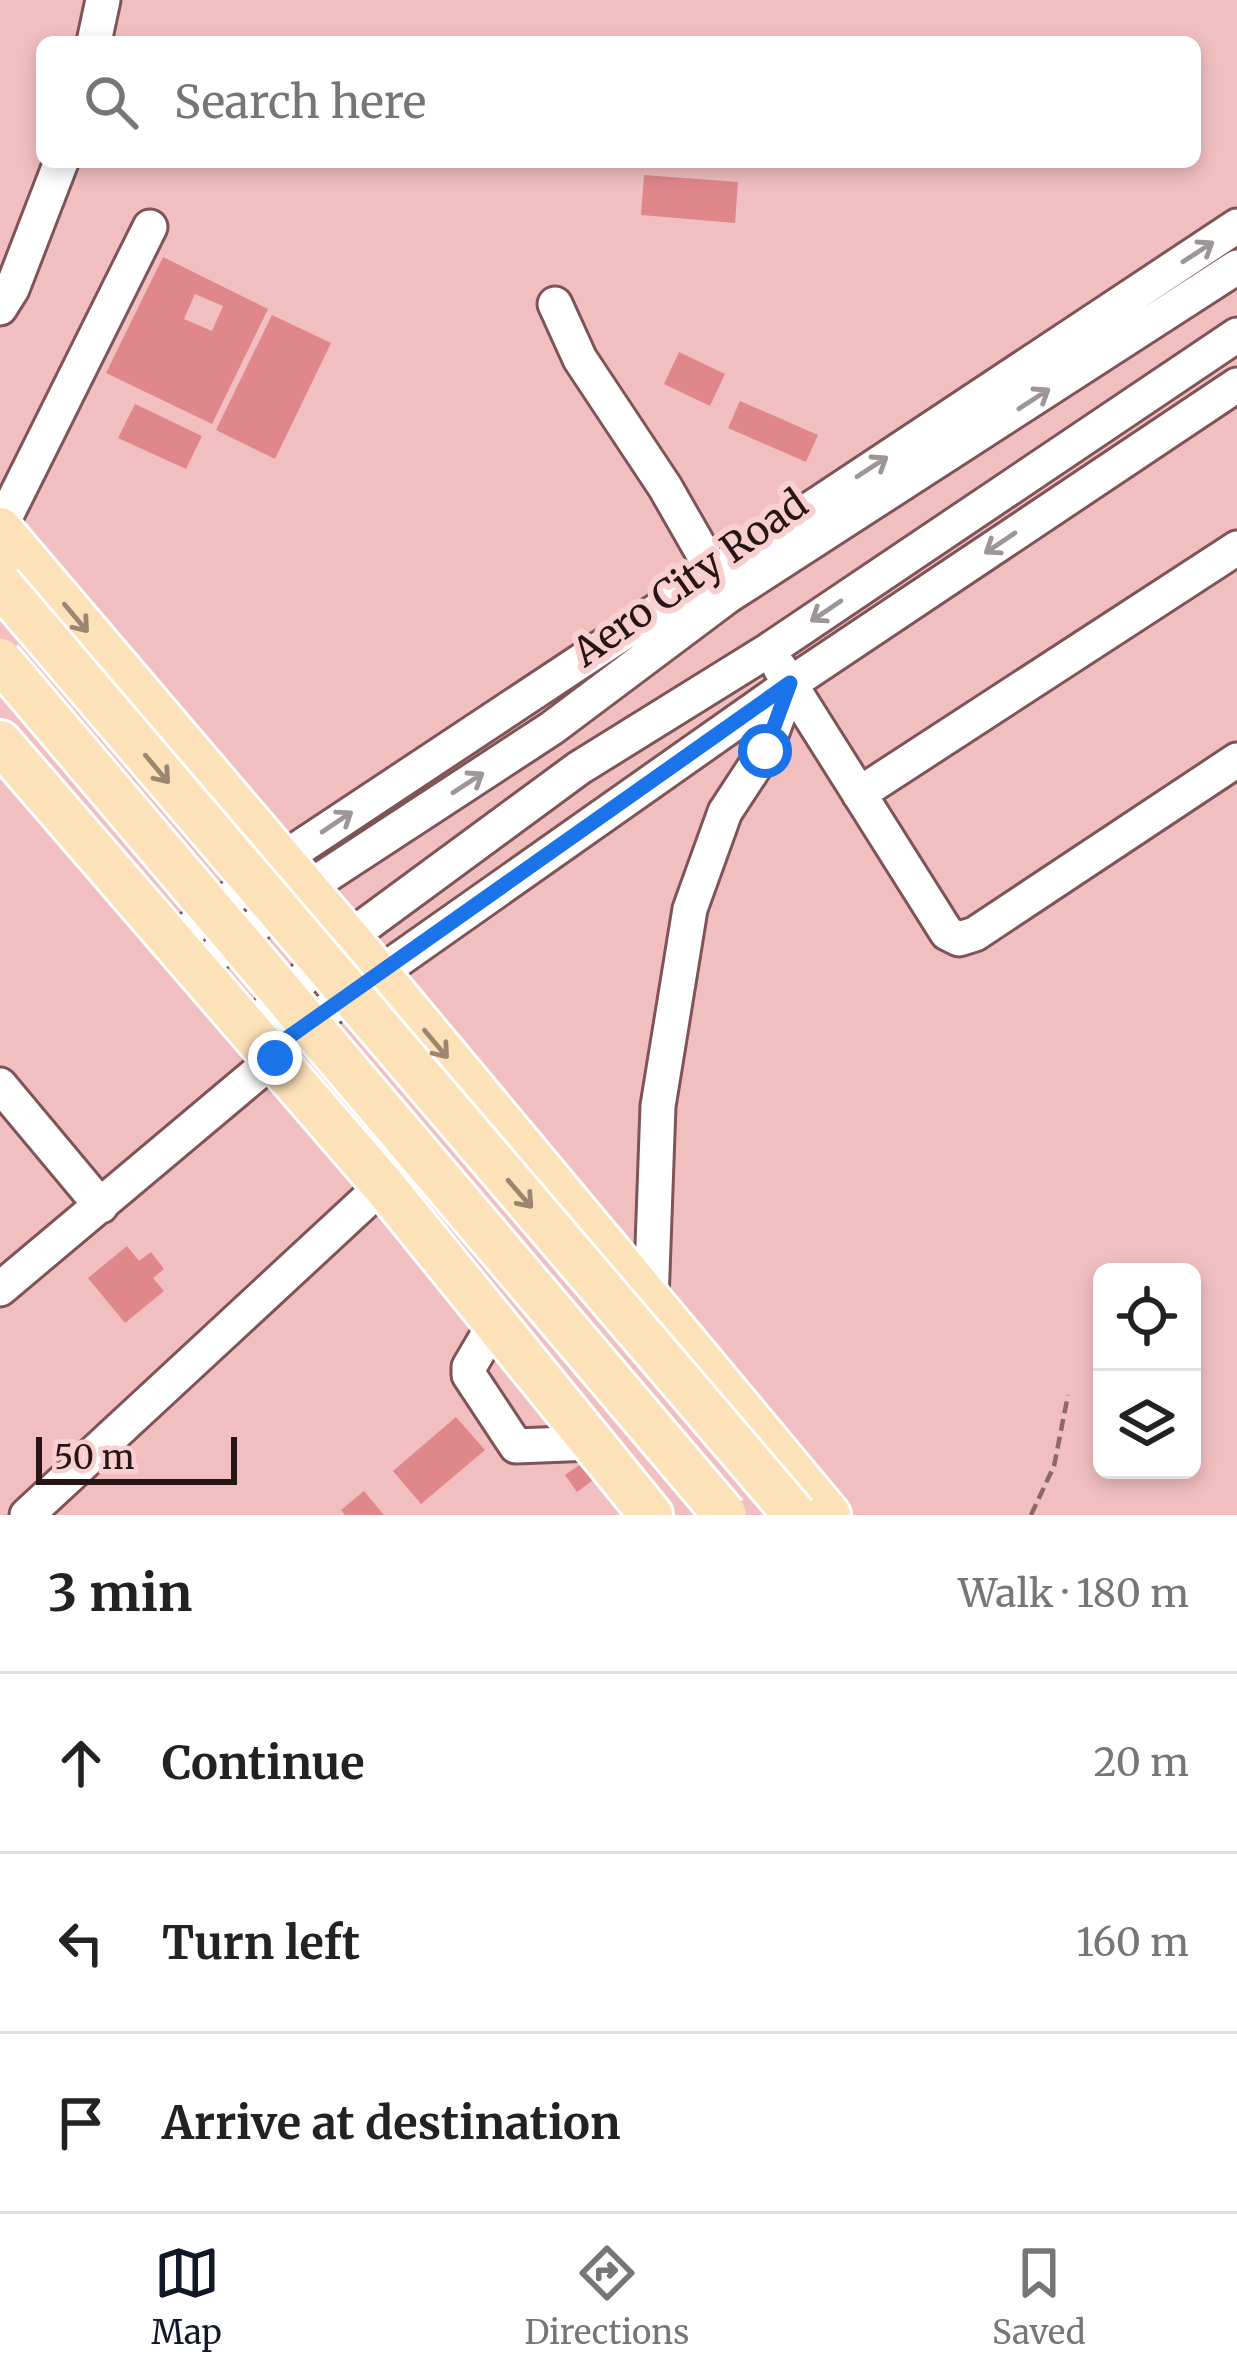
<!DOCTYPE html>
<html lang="en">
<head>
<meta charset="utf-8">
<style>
  body { margin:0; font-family:Merriweather,serif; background:#f6f6f6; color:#222 }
  .controls { position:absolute; right:36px; bottom:36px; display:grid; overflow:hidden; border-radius:18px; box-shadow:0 6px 18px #0003 }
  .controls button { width:108px; height:108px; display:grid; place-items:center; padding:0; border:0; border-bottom:3px solid #e0e0e0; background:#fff; color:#222; font:60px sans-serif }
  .scale { position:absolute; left:36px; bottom:30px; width:201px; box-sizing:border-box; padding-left:12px; border:6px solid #271516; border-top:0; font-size:33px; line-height:42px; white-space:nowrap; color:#271516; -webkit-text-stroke:9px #f9cfd0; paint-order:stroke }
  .stop { position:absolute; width:36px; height:36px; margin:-27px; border:9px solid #1a73e8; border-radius:50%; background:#fff }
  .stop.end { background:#1a73e8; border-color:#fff; box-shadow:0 3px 12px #0008 }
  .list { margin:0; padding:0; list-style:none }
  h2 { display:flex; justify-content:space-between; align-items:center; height:156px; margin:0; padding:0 48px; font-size:51px }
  h2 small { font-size:39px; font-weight:400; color:#767676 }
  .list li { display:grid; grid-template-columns:78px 1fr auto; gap:36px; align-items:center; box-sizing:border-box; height:180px; padding:0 48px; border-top:3px solid #e0e0e0 }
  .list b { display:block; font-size:45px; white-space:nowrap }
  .list em { font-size:39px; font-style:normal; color:#767676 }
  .icon { flex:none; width:66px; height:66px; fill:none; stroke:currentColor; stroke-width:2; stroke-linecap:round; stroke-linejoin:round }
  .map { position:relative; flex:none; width:1237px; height:1515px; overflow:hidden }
  .search { position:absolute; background:#fff; box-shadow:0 6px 18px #0003; left:36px; right:36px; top:36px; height:132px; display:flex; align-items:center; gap:30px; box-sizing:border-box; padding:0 42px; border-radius:18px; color:#767676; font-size:45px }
  .sheet { height:696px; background:#fff }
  nav { display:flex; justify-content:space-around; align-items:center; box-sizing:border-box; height:168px; border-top:3px solid #e0e0e0; background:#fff; font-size:33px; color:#767676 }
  nav a { display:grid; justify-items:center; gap:6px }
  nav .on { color:#111827 }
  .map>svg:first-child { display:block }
  .building { fill:#e0878c; fill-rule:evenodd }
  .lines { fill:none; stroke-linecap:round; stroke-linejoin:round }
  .minor-casing { stroke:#7f5456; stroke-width:39 }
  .major-casing { stroke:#fff; stroke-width:48 }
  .path { stroke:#8b696a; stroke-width:4.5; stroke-dasharray:12 6; stroke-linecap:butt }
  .minor { stroke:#fff; stroke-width:33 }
  .major { stroke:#fde2b9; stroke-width:42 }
  .major-bridge-casing { stroke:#fff; stroke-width:48; stroke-linecap:butt }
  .major-bridge { stroke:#fde2b9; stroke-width:42 }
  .oneway { stroke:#9e9696 }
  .oneway2 { stroke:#9d8670 }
  .route { stroke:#1a73e8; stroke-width:15 }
  .labels { text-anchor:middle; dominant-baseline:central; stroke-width:12; stroke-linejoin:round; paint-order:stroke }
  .street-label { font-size:39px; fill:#271516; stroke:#f9cfd0 }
</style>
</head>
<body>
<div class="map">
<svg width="1237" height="1515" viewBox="0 0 1237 1515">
  <rect width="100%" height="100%" fill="#f2bfc1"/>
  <path class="building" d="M644,175L738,182L735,223L641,215Z
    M163,257L268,309L212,424L106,373ZM195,294L223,306L212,331L184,319Z
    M272,315L331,343L275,459L216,430Z
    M679,352L725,374L710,406L664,384Z
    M740,401L818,435L806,462L728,428Z
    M135,404L202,436L186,469L118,438Z
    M127,1246L139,1261L151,1252L164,1269L153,1278L164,1291L125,1323L88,1278Z
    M456,1417L485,1450L421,1504L393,1471Z
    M598,1452L609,1468L577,1492L565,1475Z
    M364,1491L384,1515H345L341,1510Z"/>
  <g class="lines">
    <g class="minor-casing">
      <path id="minor" d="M94,42L103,0
        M555,304L580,359L665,487L724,590
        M0,308L12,289L61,162
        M0,528L150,227
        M780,668L947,933L959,939L975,934L1237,760
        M859,794L1237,548
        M175,940L281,860L1237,226
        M198,967L306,889L552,728L728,596L1237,267
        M250,1028L348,938L579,768L769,650L1237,335
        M269,1051L790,684L1237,385
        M0,1085L101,1206
        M0,1289L275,1058
        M651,1301L658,1106L690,909L725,812L765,751L790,684
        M495,1323L469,1367V1375L516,1446L592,1443
        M27,1515L383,1185"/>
    </g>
    <g class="major-casing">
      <path id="major" d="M0,529L348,938L829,1515
        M0,742L383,1185L651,1515"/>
    </g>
    <path class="path" d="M1031,1515L1054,1466L1068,1395"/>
    <use href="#minor" class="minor"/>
    <use href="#major" class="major"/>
    <g class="major-bridge-casing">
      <path id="major-bridge" d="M0,584L795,1515
        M0,660L725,1515"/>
    </g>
    <use href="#major-bridge" class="major-bridge"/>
  </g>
  <defs><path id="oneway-shaft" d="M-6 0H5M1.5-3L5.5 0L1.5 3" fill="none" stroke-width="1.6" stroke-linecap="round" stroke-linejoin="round" transform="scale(3)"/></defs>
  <g class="oneway">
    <use href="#oneway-shaft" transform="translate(1198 252) rotate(-33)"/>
    <use href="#oneway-shaft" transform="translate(1034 399) rotate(-33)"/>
    <use href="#oneway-shaft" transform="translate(872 467) rotate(-33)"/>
    <use href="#oneway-shaft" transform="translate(1000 543) rotate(146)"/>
    <use href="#oneway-shaft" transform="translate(826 611) rotate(146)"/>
    <use href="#oneway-shaft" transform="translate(468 783) rotate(-33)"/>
    <use href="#oneway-shaft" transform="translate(337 822) rotate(-34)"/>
  </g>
  <g class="oneway2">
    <use href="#oneway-shaft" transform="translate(76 618) rotate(50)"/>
    <use href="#oneway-shaft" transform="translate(157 769) rotate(50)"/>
    <use href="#oneway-shaft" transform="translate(436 1044) rotate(50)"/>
    <use href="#oneway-shaft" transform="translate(520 1194) rotate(49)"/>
  </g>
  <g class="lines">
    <path class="route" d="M275,1058L269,1051L790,683L765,751"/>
  </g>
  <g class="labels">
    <g class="street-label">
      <text transform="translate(690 578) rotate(-35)">Aero City Road</text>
    </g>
  </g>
</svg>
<div class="controls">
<button><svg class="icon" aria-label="locate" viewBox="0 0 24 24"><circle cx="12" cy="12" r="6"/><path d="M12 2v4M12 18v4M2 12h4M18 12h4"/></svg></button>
<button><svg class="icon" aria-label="layers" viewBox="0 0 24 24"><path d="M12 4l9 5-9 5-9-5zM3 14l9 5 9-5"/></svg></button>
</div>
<div class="scale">50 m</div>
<div class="stop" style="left:765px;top:751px"></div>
<div class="stop end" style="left:275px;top:1058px"></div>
<div class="search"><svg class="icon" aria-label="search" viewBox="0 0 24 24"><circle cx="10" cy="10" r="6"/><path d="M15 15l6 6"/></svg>Search here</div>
</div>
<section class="sheet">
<h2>3 min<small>Walk · 180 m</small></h2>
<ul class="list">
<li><svg class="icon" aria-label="ahead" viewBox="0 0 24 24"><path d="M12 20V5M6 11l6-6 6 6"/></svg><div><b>Continue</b></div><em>20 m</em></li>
<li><svg class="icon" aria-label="left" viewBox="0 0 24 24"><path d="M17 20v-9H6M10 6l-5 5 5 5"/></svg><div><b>Turn left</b></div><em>160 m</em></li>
<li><svg class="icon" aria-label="arrive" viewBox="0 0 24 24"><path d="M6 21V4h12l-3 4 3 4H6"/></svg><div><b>Arrive at destination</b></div></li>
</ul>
</section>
<nav>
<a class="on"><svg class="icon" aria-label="map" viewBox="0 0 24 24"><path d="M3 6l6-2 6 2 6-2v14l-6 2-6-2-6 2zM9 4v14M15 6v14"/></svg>Map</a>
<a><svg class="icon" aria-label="directions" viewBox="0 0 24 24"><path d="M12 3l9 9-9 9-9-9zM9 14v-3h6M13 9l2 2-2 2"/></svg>Directions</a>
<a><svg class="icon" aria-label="saved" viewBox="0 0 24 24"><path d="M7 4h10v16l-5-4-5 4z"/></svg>Saved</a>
</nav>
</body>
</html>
